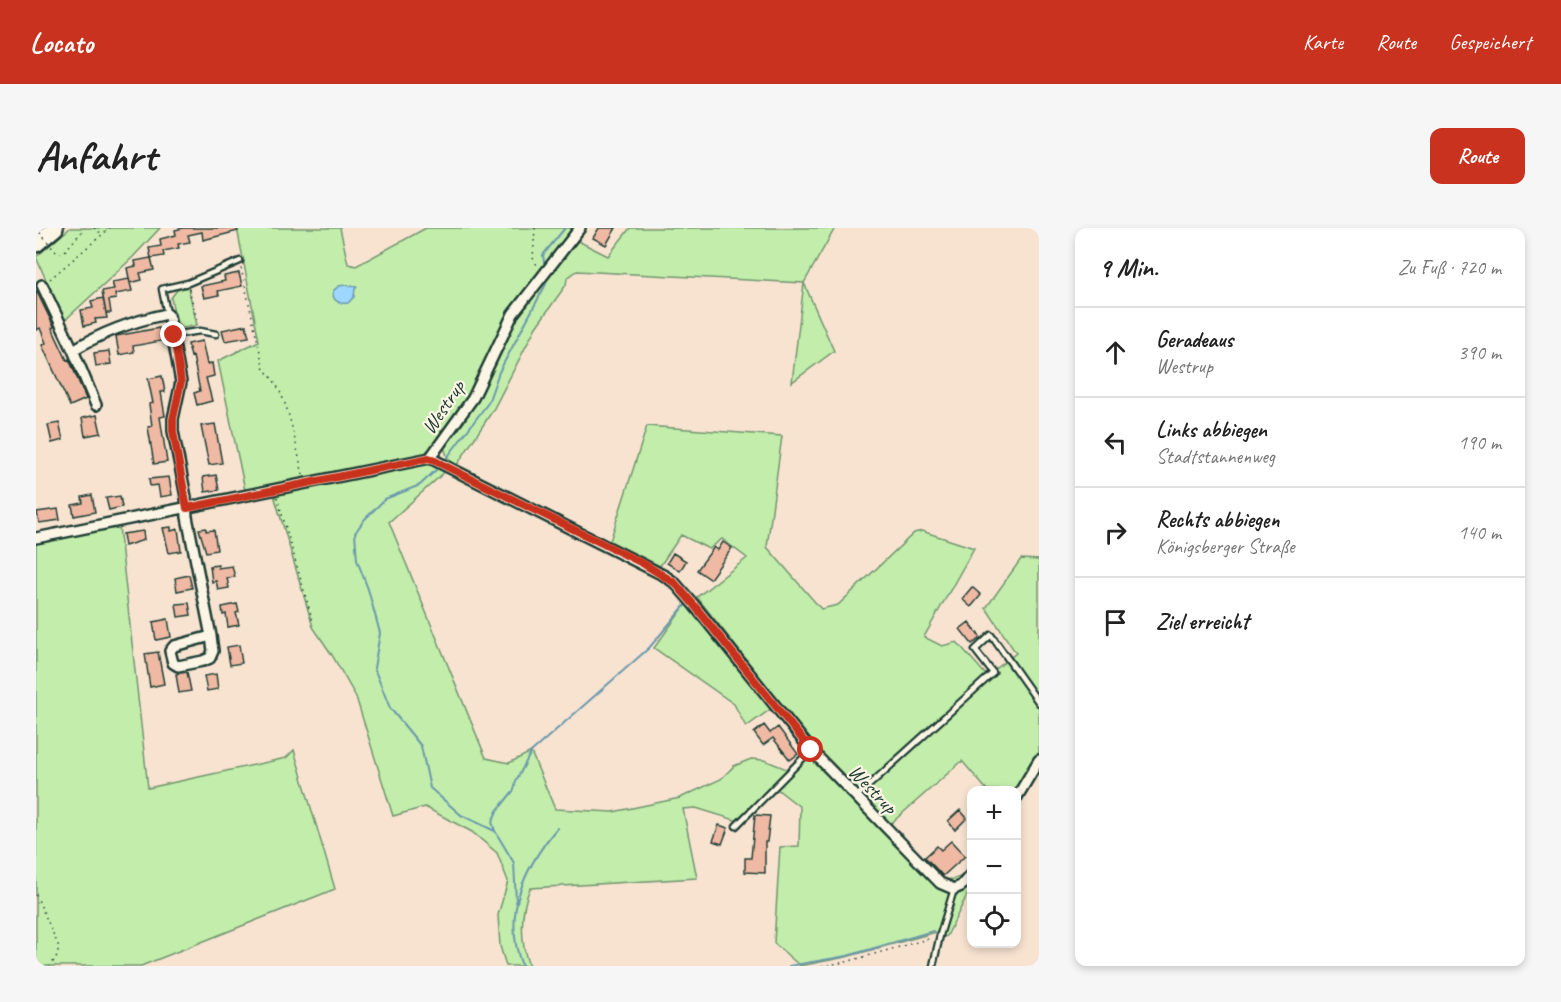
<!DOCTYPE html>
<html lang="de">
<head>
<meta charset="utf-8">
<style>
  body { margin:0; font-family:Caveat,sans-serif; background:#f6f6f6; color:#222 }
  .controls { position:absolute; right:18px; bottom:18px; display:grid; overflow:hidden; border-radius:12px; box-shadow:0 3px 9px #0003 }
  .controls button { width:54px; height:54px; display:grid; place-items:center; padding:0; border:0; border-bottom:2px solid #e0e0e0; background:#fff; color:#222; font:30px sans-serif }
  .stop { position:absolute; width:18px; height:18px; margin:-14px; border:4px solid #c8321e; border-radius:50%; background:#fff }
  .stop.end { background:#c8321e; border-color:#fff; box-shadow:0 2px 6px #0008 }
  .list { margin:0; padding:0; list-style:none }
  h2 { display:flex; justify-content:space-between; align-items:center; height:78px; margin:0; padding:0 24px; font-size:26px }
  h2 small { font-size:20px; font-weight:400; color:#767676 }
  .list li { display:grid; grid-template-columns:39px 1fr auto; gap:18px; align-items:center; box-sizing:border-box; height:90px; padding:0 24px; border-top:2px solid #e0e0e0 }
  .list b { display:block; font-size:22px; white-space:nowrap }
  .list p { margin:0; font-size:20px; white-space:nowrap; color:#767676 }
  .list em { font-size:20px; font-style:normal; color:#767676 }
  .icon { flex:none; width:33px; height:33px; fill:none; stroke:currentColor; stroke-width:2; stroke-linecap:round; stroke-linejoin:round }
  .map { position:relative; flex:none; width:1003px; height:738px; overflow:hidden; border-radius:12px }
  header { display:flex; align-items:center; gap:36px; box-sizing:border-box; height:84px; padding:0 30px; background:#c8321e; color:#fff }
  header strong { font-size:28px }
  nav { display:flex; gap:33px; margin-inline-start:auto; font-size:21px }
  .intro { display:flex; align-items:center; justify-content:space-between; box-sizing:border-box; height:144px; padding:0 36px }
  h1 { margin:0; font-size:42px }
  .button { padding:15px 27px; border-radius:12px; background:#c8321e; color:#fff; font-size:21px; font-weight:700 }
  main { display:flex; gap:36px; padding:0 36px }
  aside { flex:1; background:#fff; border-radius:12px; box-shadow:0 3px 9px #0003 }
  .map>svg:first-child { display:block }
  .green { fill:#c2edaa; stroke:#70956f; stroke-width:1.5 }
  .water { fill:#9dd7fd; stroke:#6b99ad; stroke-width:1.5 }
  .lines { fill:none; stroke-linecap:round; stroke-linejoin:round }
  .stream { stroke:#6b99ad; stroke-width:2 }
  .building { fill:#efb9a3; stroke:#1f3d34; stroke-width:1.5 }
  .lane-casing { stroke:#1f3d34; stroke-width:9 }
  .street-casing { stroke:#1f3d34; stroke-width:14 }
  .primary-casing { stroke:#1f3d34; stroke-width:20 }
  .path { stroke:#1f3d34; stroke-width:1.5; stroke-dasharray:1.5 4.5; stroke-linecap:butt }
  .lane { stroke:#fcf5e5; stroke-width:4.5 }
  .street { stroke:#fcf5e5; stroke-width:9 }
  .primary { stroke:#fcf5e5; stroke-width:15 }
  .path-bridge { stroke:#1f3d34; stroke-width:1.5; stroke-dasharray:1.5 4.5; stroke-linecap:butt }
  .route { stroke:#c8321e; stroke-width:8 }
  .labels { text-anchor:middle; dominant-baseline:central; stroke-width:4.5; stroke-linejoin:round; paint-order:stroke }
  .street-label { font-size:21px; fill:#1f3d34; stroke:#fcf5e5 }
</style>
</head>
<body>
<header>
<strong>Locato</strong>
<nav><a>Karte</a><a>Route</a><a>Gespeichert</a></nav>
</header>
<div class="intro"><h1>Anfahrt</h1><a class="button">Route</a></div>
<main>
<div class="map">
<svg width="1003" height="738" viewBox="0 0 1003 738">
  <rect width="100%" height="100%" fill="#f8e3d1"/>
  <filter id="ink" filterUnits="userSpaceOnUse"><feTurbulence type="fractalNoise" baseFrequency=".0167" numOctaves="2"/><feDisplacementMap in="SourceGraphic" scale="12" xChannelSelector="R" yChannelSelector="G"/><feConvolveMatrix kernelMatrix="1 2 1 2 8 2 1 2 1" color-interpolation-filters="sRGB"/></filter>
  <g filter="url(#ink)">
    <path class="green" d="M34,0H124L96,30L28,93L0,29Z
      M201,0H304L312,36L320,38L390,0H539C518,28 493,55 475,84C447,129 431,196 386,227L210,267L182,133L223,113Z
      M594,0H799L768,55L798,123L756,154L768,55L541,43L531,50L530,57L500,99L457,182L421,237L412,231L408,219L428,194L482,87L512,46L542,13L572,28Z
      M152,59L161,97L147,100L140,95L135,70L141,62Z
      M611,198L746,208L731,319L785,381L802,377L878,305L886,303L938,320L888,409L906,418L921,414L951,448L980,425L950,380L985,331L1003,332V528L981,565V562H951L926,533L852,598L903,652L918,651L930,647L927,662L935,653V659L911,708L905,710L910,693L918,677L900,704L810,729L764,738L738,715L744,619L763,618L764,579L737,558L702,593L660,580L647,581L661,650L494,660C484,684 484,714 493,738H470L464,718L462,687L472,653L461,625L436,604L389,579L357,588L320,469L296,427L277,399L238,267L392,235L411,242L353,294L450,530L473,535L495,524L519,581L577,584L644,570L685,551L698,538L715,531L728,532L753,542L772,524L799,554L808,551L780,520L661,369L711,330L686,311L673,321L645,307L624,338L574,313Z
      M83,298L112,560L250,530L258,522L299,661L105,738H0V314Z
      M650,376L736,480L710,499L698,476L618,420Z"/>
    <path class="water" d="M309,57L321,59L319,61L318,69L312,75C303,76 296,73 297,63L303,58Z"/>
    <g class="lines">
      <path class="stream" d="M509,41L507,27L529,0
        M410,231L452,175L463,144L510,56L509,48
        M401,241L384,257L349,271L328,292L319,305L321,332L332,361L344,405L338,440L354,480L385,518L394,560L425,587L459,603L478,635L480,674
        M459,603L456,594L461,583L478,562L480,553L495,524L613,420L650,376
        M486,738C466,686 488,640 521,600
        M753,738L811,728L897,703"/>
    </g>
    <path class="building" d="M147,0H201L202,3L167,12L166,4L152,7L154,14L142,16L143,20L127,23L128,28L115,30L118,42L104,45L106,52L94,55L91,40L100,38L99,33L115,30L113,20L125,18L124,11L140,7L139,2Z
      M563,0H580L570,17L557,10Z
      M203,45L206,58L182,63L183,67L168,70L165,58L189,53L188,48Z
      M93,51L96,63L79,66L80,71L73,72L75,85H70L66,63L78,61L76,54Z
      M0,62L18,99L16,100L31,132L33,131L50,171L34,178L6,117L10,115L4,100L0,102Z
      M67,70L71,90L59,91L60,95L48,98L45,82L57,80L55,73Z
      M210,97L213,109L189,113L186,102Z
      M123,100L125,113L97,118L98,124L83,127L80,108Z
      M166,113L171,136L176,135L178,148L170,150L176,173L161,177L158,165L164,163L157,128L155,129L152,116Z
      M73,123L75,136L60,138L58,125Z
      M126,148L129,164H125L129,188L124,189L131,234L118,236L112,199L116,198L113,176L117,175L112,151Z
      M61,187L65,205L49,208L46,190Z
      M23,195L27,212L16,215L12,197Z
      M179,196L186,235L173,237L165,198Z
      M180,247L183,262L169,264L167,249Z
      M133,249L136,267L124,269L122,257L114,258L113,251Z
      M56,267L59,284L38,288L36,277L47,275L46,269Z
      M84,268L86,279L73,282L70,270Z
      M22,281L24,292L3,295L1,284Z
      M135,299V303L142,301L145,323L133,325L127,300Z
      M170,300V303L178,302L181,322L170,324L163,301Z
      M107,303L108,312L89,318L87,306Z
      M687,314L696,320L674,351L661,342L678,319L682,322Z
      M637,325L650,333L644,343L631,335Z
      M182,337V340L196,338L199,349L191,350L193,360L182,362L180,353L176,354L174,338Z
      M153,347L156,360L141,363L139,350Z
      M936,359L945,367L935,379L926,371Z
      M153,375L155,387L142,389L140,376Z
      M201,376L203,384L200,385L203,397L192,399L190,386L187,387L186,379Z
      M132,391L135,409L120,412L117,394Z
      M933,394L945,410L936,416L924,401Z
      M203,417L206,435L194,437L191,419Z
      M122,424L128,456L114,459L109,426Z
      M151,444L155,463L143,465L140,446Z
      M180,446L182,461L171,463L168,448Z
      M728,497L734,505L742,499L762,526L754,532L737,510L727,517L718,505Z
      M924,582L931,590L919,602L912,593Z
      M719,587L734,588L731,614H729V645L709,644V630H715Z
      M683,597L692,600L686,616L677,613Z
      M915,613L929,628L907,648L889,629L901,618L905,622Z"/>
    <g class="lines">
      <g class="lane-casing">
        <path id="lane" d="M131,86L126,61L152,55L204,33
          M137,107L164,103L180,106
          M820,569L957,445L939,422L955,407L1003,475
          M700,598L775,522
          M897,738L904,707L918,661"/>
      </g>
      <g class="street-casing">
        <path id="street" d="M6,57L37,122C67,104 97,93 131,86L133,88L145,154L137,191V203L150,269L151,289L175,408L177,423L174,430L167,433L142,438L137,435L134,423L138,418L175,408
          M37,122L60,177
          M394,230L629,348L639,355L658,377L775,522L904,655L918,661L925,658L936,645
          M394,230L437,170L477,86L544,0
          M0,310L394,230
          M981,569L1003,532"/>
      </g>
      <g class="primary-casing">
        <path id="primary" d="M0,16L19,0"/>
      </g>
      <path class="path" d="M58,0L66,6
        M499,0L497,30L502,39
        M19,23L23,26L28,24L49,0
        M205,40L228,142C252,160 259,217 267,246
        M14,51L74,0
        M153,61L162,96
        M241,269L277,394
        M0,667L23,719L20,730L14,738
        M786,738L810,734L895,710"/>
      <use href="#lane" class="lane"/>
      <use href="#street" class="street"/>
      <use href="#primary" class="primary"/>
      <path class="path-bridge" d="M0,0L19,23"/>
    </g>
  </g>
  <g class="lines" filter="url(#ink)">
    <path class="route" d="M138,107L145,154L137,191V203L151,280L393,230L608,336L639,355L658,377L775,522"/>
  </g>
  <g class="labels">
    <g class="street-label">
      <text transform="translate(407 179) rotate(-56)">Westrup</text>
      <text transform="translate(837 561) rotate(46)">Westrup</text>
    </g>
  </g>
</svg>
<div class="controls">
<button>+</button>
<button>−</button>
<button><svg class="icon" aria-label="locate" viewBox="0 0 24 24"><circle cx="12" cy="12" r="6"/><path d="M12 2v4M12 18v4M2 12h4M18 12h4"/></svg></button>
</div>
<div class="stop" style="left:775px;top:522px"></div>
<div class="stop end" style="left:138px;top:107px"></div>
</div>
<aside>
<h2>9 Min.<small>Zu Fuß · 720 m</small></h2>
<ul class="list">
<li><svg class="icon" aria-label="ahead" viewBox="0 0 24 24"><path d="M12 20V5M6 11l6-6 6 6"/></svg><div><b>Geradeaus</b><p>Westrup</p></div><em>390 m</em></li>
<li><svg class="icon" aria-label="left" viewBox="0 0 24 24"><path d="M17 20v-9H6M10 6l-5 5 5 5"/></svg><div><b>Links abbiegen</b><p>Stadtstannenweg</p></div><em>190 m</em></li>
<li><svg class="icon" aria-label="right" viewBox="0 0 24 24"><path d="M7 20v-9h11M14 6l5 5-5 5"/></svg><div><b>Rechts abbiegen</b><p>Königsberger Straße</p></div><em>140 m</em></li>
<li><svg class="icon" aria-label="arrive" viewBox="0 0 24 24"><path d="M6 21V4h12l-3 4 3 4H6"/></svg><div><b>Ziel erreicht</b></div></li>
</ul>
</aside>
</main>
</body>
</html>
